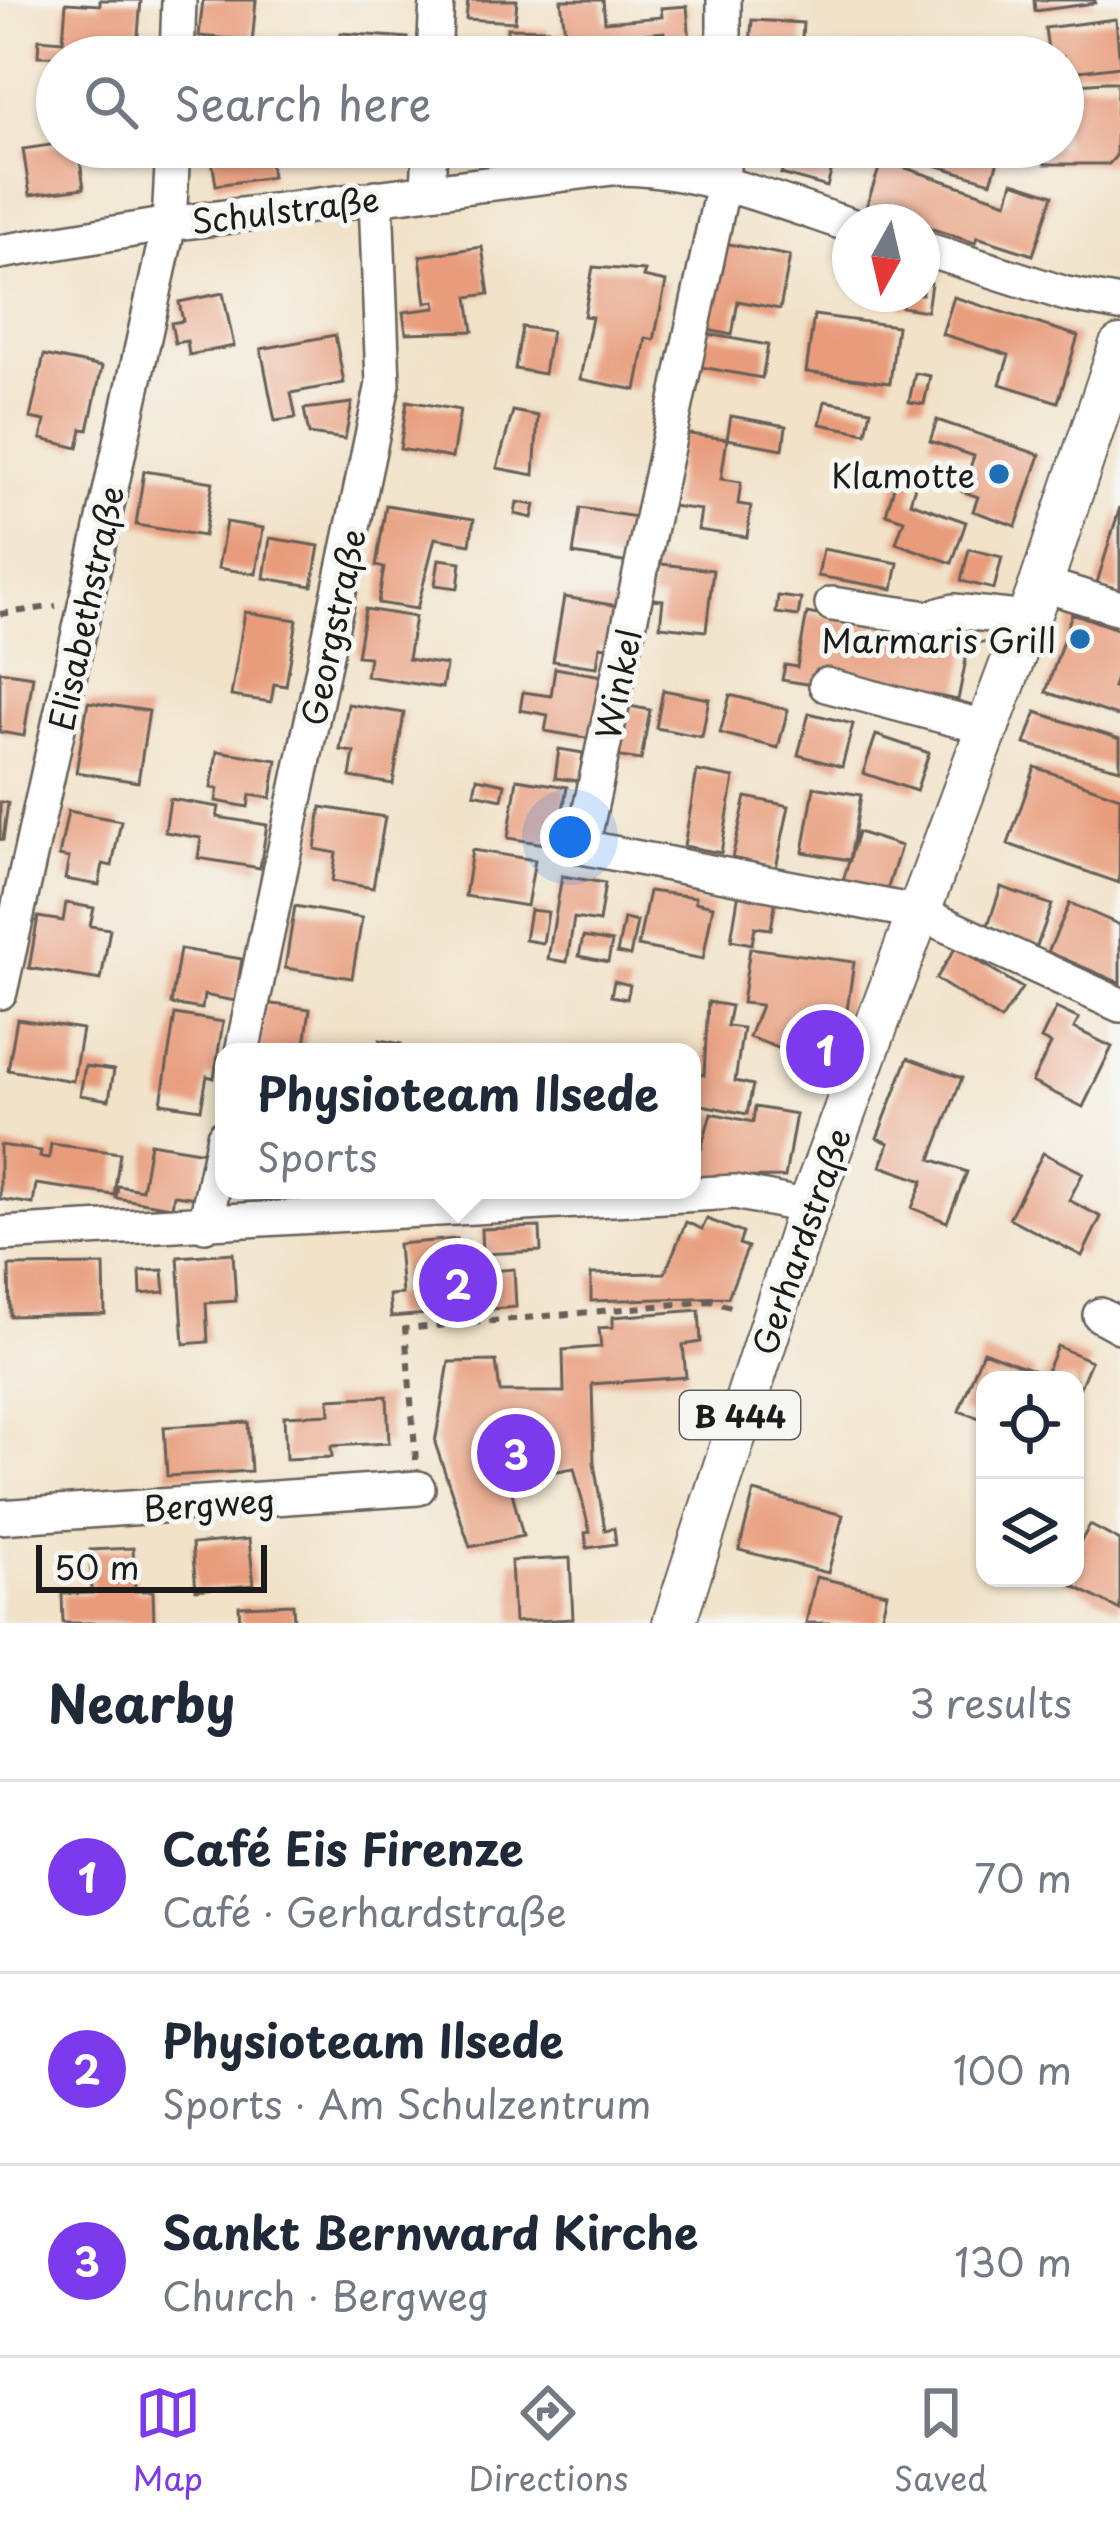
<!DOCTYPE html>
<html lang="en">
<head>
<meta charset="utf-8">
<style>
  body { margin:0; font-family:"Playpen Sans",sans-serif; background:#f6f6f7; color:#1f2937 }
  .controls { position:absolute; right:36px; bottom:36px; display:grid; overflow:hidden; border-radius:24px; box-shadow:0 3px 9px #0004 }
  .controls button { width:108px; height:108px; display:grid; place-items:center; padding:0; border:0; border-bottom:3px solid #e0e1e3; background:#fff; color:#1f2937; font:60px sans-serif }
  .compass { position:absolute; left:832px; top:204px; width:108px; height:108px; border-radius:50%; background:#fff; box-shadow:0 3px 9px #0004; rotate:188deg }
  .scale { position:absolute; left:36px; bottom:30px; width:231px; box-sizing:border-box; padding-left:12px; border:6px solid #1c1c1c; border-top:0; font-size:33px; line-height:42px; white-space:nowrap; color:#1c1c1c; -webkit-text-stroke:9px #f6f6f2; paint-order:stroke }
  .you { position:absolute; left:570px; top:837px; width:42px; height:42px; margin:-30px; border:9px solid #fff; border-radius:50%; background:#1a73e8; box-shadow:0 0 0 18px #1a73e833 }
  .badge { display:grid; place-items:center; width:78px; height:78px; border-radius:50%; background:#7c3aed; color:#fff; font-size:39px; font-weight:700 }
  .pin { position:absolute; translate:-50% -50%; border:6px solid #fff; box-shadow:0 3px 12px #0006 }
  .popup { position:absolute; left:215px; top:1043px; width:486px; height:156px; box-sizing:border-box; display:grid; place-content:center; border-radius:24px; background:#fff; filter:drop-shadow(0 3px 9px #0005); font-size:39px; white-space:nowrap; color:#747a83 }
  .popup b { font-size:45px; color:#1f2937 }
  .popup::after { content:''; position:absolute; left:50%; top:100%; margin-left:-24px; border:24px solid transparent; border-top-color:#fff }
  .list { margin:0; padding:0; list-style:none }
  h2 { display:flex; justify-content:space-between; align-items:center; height:156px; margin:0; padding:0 48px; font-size:51px }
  h2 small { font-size:39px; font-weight:400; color:#747a83 }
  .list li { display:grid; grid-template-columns:78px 1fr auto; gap:36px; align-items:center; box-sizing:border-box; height:192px; padding:0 48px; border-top:3px solid #e0e1e3 }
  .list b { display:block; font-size:45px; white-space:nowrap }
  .list p { margin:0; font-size:39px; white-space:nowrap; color:#747a83 }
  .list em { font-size:39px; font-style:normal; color:#747a83 }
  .icon { flex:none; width:66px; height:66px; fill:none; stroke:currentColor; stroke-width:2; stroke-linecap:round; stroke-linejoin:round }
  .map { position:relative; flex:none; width:1120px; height:1623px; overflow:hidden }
  .search { position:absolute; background:#fff; box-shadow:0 3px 9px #0004; left:36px; right:36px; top:36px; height:132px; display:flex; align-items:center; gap:30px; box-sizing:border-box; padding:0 42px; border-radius:66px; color:#747a83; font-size:45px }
  .sheet { height:732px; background:#fff }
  nav { display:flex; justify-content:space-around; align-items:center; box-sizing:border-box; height:168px; border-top:3px solid #e0e1e3; background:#fff; font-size:33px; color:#747a83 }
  nav a { display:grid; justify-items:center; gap:6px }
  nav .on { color:#7c3aed }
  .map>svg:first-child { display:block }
  .building { fill:#e89c7c }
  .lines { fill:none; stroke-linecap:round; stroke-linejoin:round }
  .minor-casing { stroke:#676158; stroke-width:38 }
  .major-casing { stroke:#676158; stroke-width:46 }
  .path { stroke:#676158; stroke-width:6; stroke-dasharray:9 9; stroke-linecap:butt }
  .minor { stroke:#fff; stroke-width:33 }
  .major { stroke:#fff; stroke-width:42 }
  .poi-dot { fill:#1f6fb2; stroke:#f6f6f2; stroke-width:4.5 }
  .labels { text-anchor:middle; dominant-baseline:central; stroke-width:10; stroke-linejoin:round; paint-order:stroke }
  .shield { fill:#f6f6f2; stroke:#5d5d5c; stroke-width:3 }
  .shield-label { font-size:30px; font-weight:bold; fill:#1c1c1c }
  .street-label { font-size:33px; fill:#1c1c1c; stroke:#f6f6f2 }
  .poi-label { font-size:33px; fill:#1c1c1c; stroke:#f6f6f2; text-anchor:end }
</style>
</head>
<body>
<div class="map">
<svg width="1120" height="1623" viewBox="0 0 1120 1623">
  <rect width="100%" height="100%" fill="#f6f6f2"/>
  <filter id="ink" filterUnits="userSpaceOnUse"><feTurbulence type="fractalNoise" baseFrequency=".00833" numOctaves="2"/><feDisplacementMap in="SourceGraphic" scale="24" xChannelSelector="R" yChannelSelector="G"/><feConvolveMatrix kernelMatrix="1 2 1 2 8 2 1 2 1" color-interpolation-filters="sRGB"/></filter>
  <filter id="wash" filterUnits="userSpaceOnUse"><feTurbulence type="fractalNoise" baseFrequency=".004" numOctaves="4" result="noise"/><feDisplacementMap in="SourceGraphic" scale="48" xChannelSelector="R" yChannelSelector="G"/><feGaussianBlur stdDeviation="2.7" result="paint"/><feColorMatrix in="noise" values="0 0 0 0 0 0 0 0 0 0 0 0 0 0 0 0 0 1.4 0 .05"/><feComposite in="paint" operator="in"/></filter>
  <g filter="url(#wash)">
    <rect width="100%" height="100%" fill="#f1e2c8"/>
    <g id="blocks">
      <path class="building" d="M100,0H141L137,46L96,43V57L38,56L39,39L63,41L66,3L100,5Z
        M203,0H256L251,56L231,53L232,39L199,36Z
        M468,0H517L515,22L466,19Z
        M561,0H603L605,22L662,17L661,8L687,6L691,57L667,53L664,32L642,34L636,57H597L595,44L588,45L589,57H568Z
        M1034,0H1095V3L1035,11Z
        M1116,19L1120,66L1063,73V57H1049L1045,28Z
        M752,20L803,23L801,57H749Z
        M507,28L548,29L547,46L506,45Z
        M341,33L408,38L407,57H339Z
        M1105,82H1117L1116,156L1109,164H1045V154H991L992,147H1063V85Z
        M57,144L78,147L84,188L30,195L23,149Z
        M202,147H268L272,177L216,185L211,154L203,155Z
        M318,147H354L353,153L318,151Z
        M789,147H838L827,187L781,174Z
        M911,147H951L998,161L991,182L908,157Z
        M882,160L1007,202L1013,182L1053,195L1033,255L977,237L975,243L866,207Z
        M724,243L790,256L780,309L738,301L732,335L708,330Z
        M482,247L489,294L468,297L473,331L406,333L403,312L436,308L435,301L426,303L420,256Z
        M593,267L645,271L643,277L666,282L654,340L646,338L636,390L580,379L592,317L584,316Z
        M922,281L931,283L927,311L902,307L904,294H922Z
        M223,293L234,346L189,355L187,341L175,343L171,323L183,321L179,302Z
        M954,297L1078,336L1058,402L1000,384L1009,355L942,334Z
        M814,315L897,326L890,383L806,372Z
        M522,327L551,331L544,374L515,369Z
        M707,334L768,345L762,378L701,367Z
        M335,335L344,383L291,393L296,418L275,421L261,349Z
        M44,355L102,367L88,430L82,429L78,448L41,439L45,421L30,418Z
        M915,373L930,376L924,404L909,402Z
        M407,401L460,410L452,458L400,449Z
        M825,401L871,410L866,433L820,424Z
        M352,403L345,439L309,434L304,409Z
        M513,411L538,416L534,475L497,468Z
        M731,416L786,426L783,449L727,439Z
        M937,420L1040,455L1016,526L973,511L978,497L962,491L974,456L930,441Z
        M682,433L727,439L721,479L741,482L738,504L751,506L747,537L698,530L701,510L672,506Z
        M144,471L213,482L204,536L136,525Z
        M899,471L918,476L910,502L966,522L952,563L896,543L904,520L886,514Z
        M517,502L535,505L532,518L515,514Z
        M386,505L474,519L470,544L435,538L417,609L378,603L384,568L376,566Z
        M1120,507V593L1096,586Z
        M580,508L636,517L629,563L573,554Z
        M226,522L263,528L256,574L218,568Z
        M270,538L319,546L312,586L264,578Z
        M823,549L898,563L893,589L818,576Z
        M969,549L1002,557L994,589L961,581Z
        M439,559L461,562L458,588L435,585Z
        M653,563L713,570L706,631L660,626L663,600L650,599Z
        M778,596L801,599L798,616L776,613Z
        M564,597L624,607L617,649L600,646L597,667L553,661Z
        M365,609L415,617L408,659L446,665L442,688L366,676L369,657L357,656Z
        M245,612L297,620L286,686L274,684L271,702L231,696Z
        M807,613L969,644L958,700L821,674L819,686L782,680L785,665L797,667Z
        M1072,613L1120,630V666L1113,687L1120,690V717L1046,692Z
        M963,619L990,623L986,643L960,639Z
        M555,668L602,676L592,739L545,731L548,715L520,710L523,692L551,696Z
        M0,671L33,676L24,736L0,732Z
        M663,690L709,699L702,737L656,728Z
        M730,695L788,710L778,748L720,733Z
        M88,702L149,711L138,782L76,772Z
        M348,704L404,713L393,784L350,777L354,752L340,750Z
        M624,705L650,710L641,760L615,756Z
        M1036,712L1120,739V769L1025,744Z
        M809,713L853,724L842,767L798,755Z
        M876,735L929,753L916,791L863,773Z
        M559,749L583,753L579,781L555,778Z
        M217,751L277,760L271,798L250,795L248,807L216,801L218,789L211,788Z
        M1035,767L1120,797L1119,883L1008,844Z
        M697,771L734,778L721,853L684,846Z
        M477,778L505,784L502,799L474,793Z
        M517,779L567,787L557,846L508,838Z
        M814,787L861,795L850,860L803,852Z
        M746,797L789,806L776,868L732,858Z
        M170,799L219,807L217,817L267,825L260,868L198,858L201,838L165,832Z
        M0,802L8,803L3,840L0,839Z
        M321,807L385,817L373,888L332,881L336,853L315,849Z
        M68,811L121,821L112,866L103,864L99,885L65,879L69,858L59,856Z
        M858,832L901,846L885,897L842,884Z
        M472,850L535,860L527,906L465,896Z
        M562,876L605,883L599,922L574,918L567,962L548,959Z
        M1001,887L1052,905L1032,959L1011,951L1016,939L987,928Z
        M649,891L696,897L695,902L713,906L703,959L638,946Z
        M739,892L776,899L771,929L755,927L752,944L731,940Z
        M66,903L94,908L90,926L110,929L101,980L29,968L38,917L63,921Z
        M1070,903L1120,925V983L1048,952Z
        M295,906L362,918L352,978L285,968Z
        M530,910L548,912L543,943L525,940Z
        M624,919L637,922L630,956L617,953Z
        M583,937L612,942L608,962L579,956Z
        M956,947L1022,988L1001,1020L936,979Z
        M750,948L854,962L846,1017L826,1066L749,1037L761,1005L742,1003Z
        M180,949L242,959L235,1001L204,995L202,1009L171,1004Z
        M614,981L630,985L627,999L611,996Z
        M708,1002L731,1006L727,1026L743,1028L735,1081L753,1085L747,1114L692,1103V1072L704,1075Z
        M265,1003L310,1009L304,1052H258Z
        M1056,1008L1079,1019L1074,1028L1112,1047L1083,1107L1032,1082L1051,1044L1041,1039Z
        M175,1014L223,1022L214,1078L207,1076L201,1109L161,1103Z
        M17,1019L82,1029L73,1081L8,1070Z
        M380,1040L401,1044L399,1052H377Z
        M908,1058L962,1078L931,1159L967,1172L947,1222L912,1208L923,1181L881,1166L889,1143L877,1138Z
        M85,1066L114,1070L109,1100L80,1095Z
        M755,1107L796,1114L785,1177L693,1178L711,1113L753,1122Z
        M150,1143L205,1152L197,1198L174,1195L172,1207L116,1198L118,1186L142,1190Z
        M51,1144L120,1153L114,1195L36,1184L33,1204L0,1199V1145L41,1151L40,1157L49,1158Z
        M1043,1153L1083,1173L1069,1200L1101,1217L1082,1256L1009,1218Z
        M272,1190H302L301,1197Z
        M707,1219L743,1233L739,1244L748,1247L728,1297L591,1301V1274L665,1273L686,1222L702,1229Z
        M540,1227L541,1251L482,1254L481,1229Z
        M457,1239L458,1264L477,1263L478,1272L514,1269L516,1307L391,1317L389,1295L402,1294L398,1244Z
        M233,1253L236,1301L206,1303L208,1342L184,1344L178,1257Z
        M104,1265L105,1314L10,1316L9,1266Z
        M163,1270L165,1292L141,1294L140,1271Z
        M699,1310L701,1342L683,1345L686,1377L592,1384L594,1463L605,1530L614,1528L616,1544L587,1548L585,1533L590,1532L574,1468L509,1480L523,1536L470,1547L435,1443L449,1362L496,1361L500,1392H564L563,1350L601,1347L599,1328L613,1327V1317Z
        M1057,1346L1091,1361L1075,1399V1380H1043Z
        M983,1351L1035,1371L1032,1380H985V1420L959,1411Z
        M387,1396L389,1443L331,1446L332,1457L286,1459L284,1416L330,1414L329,1399Z
        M248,1422L251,1471L167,1476L164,1427Z
        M754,1492L843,1515L828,1573L739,1550Z
        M1090,1525L1120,1541V1610L1058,1578H1075V1552Z
        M249,1539L254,1585L196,1590L192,1544Z
        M133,1548L135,1591H153L154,1623H63L62,1594L92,1593L90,1550Z
        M570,1558L573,1619L514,1622L511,1561Z
        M816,1577L887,1593L880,1623H806Z
        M293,1604L294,1623H240L239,1606Z"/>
    </g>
  </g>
  <g filter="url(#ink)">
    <use href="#blocks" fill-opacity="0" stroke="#676158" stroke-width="3"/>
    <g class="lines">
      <g class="minor-casing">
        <path id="minor" d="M177,57L179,0
          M434,57L437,0
          M724,57V0
          M723,147V184L582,847L920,913L1120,1005
          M428,190L430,147
          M922,248L1066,294L1120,304
          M0,252L169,224L613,168C695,167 773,200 850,225
          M1041,584L1120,608
          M832,604L928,618L954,611L1027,619
          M826,685L988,728
          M0,992L169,224L173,147
          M242,1052L383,384L376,197
          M205,1225L224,1136
          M0,1234L735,1192L809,1207
          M1100,1315L1120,1326
          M0,1517L418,1488"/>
      </g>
      <g class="major-casing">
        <path id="major" d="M674,1623L809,1207L1041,584L1120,347"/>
      </g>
      <path class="path" d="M0,614L56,606
        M416,1460L405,1329L710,1301L738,1309"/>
      <use href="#minor" class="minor"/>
      <use href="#major" class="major"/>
    </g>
  </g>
  <g class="poi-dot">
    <circle cx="999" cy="474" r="12"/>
    <circle cx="1080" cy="639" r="12"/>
  </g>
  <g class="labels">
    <rect class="shield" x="680" y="1391" width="120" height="48" rx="9"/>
    <g class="shield-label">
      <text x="740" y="1415">B 444</text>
    </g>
    <g class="street-label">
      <text transform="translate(285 209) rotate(-7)">Schulstraße</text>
      <text transform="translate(85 608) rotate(-78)">Elisabethstraße</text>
      <text transform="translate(332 627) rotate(-78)">Georgstraße</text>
      <text transform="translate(617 684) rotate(-78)">Winkel</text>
      <text transform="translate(800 1241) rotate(-71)">Gerhardstraße</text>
      <text transform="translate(209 1503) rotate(-4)">Bergweg</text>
    </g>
    <g class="poi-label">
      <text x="975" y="474">Klamotte</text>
      <text x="1056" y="639">Marmaris Grill</text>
    </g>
  </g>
</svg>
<div class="controls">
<button><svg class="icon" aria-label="locate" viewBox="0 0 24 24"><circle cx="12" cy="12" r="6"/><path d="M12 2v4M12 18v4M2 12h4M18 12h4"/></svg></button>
<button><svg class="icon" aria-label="layers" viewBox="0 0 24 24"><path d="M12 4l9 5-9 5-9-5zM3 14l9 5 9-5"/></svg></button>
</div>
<svg class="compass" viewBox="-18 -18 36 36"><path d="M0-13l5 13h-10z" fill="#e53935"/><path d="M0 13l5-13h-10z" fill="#747a83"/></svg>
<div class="scale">50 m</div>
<div class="you"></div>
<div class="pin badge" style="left:825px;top:1049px">1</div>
<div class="pin badge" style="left:458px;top:1283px">2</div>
<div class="popup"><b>Physioteam Ilsede</b>Sports</div>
<div class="pin badge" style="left:516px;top:1453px">3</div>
<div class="search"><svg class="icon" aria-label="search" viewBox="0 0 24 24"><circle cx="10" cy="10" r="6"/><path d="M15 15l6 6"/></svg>Search here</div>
</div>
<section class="sheet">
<h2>Nearby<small>3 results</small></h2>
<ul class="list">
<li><span class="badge">1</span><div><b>Café Eis Firenze</b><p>Café · Gerhardstraße</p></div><em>70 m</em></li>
<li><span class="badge">2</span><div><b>Physioteam Ilsede</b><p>Sports · Am Schulzentrum</p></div><em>100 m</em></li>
<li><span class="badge">3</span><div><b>Sankt Bernward Kirche</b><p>Church · Bergweg</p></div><em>130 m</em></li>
</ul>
</section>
<nav>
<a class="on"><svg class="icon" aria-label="map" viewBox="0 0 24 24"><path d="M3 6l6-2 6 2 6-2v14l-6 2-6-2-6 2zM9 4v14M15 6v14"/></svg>Map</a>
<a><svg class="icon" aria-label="directions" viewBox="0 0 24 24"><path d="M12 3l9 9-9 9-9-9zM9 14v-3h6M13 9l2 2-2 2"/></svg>Directions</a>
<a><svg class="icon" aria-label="saved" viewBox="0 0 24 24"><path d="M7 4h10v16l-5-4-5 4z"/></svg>Saved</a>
</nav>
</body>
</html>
